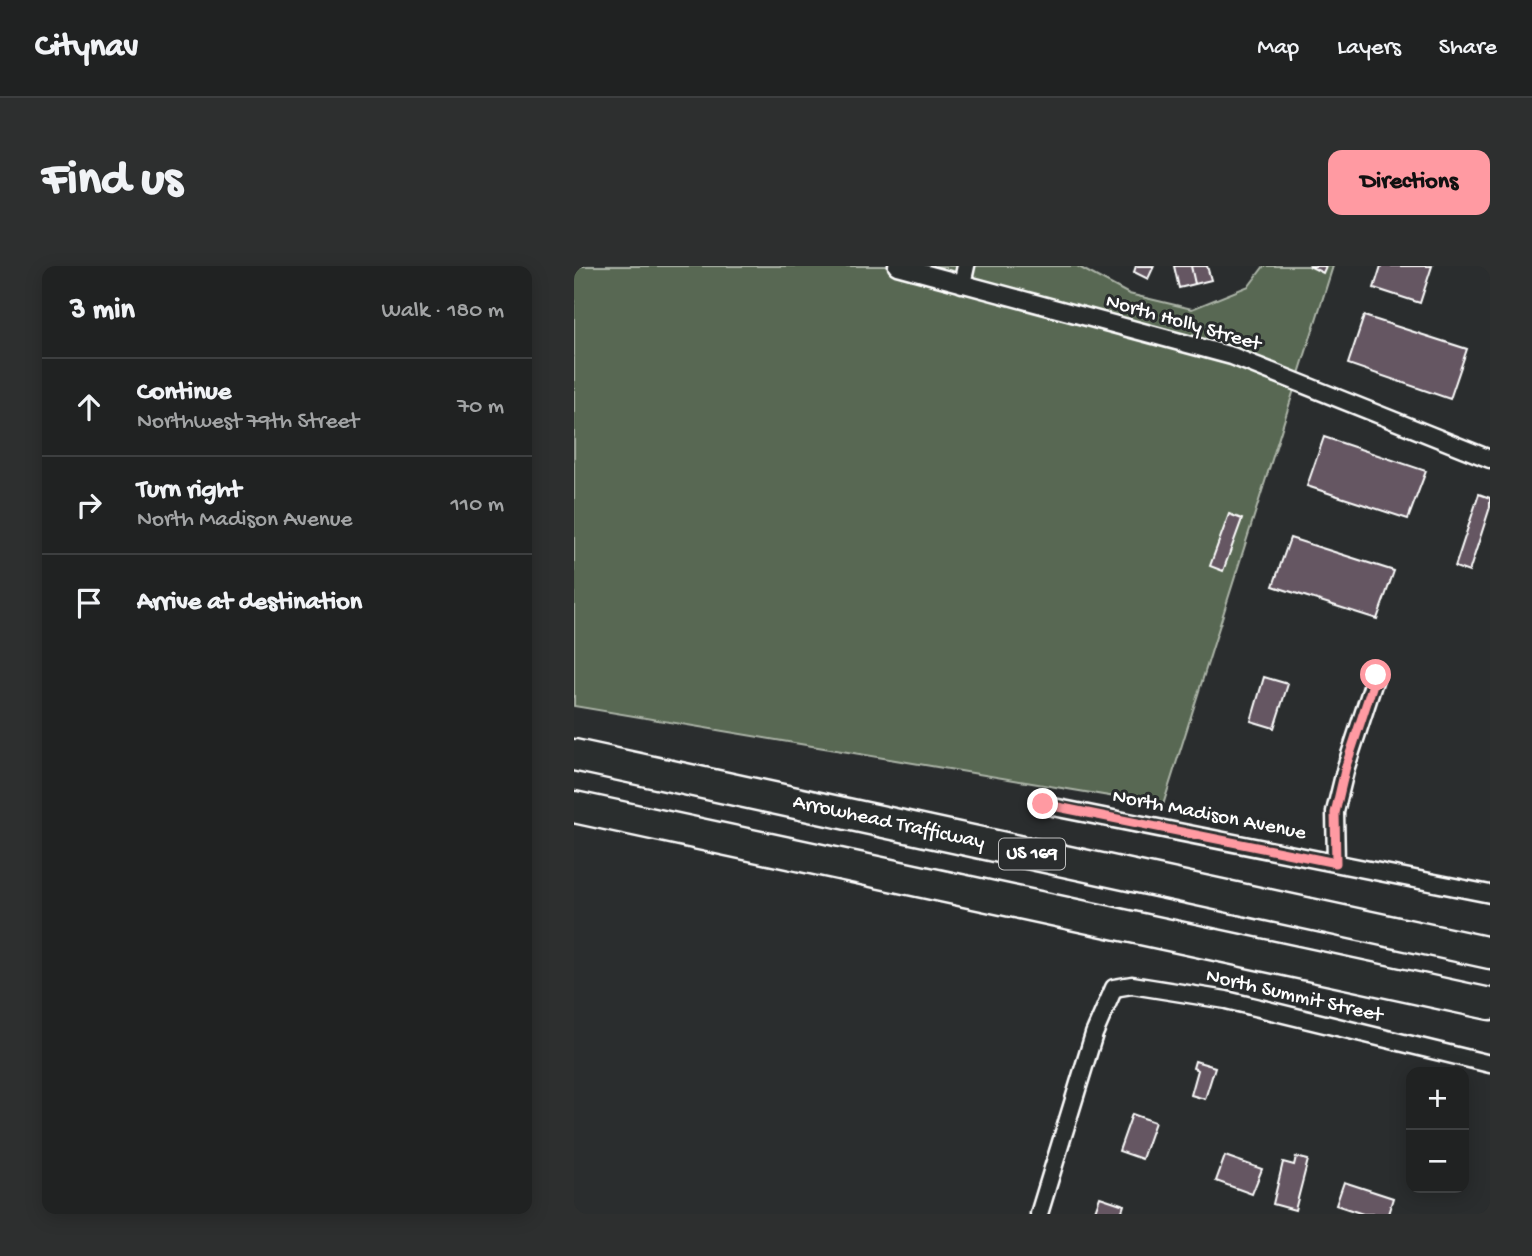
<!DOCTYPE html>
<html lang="en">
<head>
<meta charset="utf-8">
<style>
  body { margin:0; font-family:"Gochi Hand",sans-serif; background:#2d2f2f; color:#f1f3f6 }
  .controls { position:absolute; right:21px; bottom:21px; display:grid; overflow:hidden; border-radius:14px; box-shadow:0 4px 18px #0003 }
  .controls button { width:63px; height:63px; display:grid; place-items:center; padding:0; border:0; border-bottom:2px solid #3d3f40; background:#202222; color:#f1f3f6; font:35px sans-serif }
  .stop { position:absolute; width:21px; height:21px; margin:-16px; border:5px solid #ff9aa2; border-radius:50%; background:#fff }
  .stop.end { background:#ff9aa2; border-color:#fff; box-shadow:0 2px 7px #0008 }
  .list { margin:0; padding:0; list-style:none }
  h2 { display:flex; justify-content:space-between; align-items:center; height:91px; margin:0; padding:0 28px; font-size:30px }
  h2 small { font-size:23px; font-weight:400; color:#a2a4a5 }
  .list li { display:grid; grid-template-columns:46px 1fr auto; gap:21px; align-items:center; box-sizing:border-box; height:98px; padding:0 28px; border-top:2px solid #3d3f40 }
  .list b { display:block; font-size:26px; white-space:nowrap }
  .list p { margin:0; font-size:23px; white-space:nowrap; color:#a2a4a5 }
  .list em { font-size:23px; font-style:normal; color:#a2a4a5 }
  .icon { flex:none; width:38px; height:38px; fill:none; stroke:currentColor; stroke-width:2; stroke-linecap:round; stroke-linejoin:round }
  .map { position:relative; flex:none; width:916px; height:948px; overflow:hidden; border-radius:14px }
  header { display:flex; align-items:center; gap:42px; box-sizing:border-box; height:98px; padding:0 35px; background:#202222; border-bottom:2px solid #3d3f40 }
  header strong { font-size:33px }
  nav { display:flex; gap:38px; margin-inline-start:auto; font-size:24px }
  .intro { display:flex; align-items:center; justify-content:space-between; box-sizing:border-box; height:168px; padding:0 42px }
  h1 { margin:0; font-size:49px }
  .button { padding:18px 32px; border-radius:14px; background:#ff9aa2; color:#111; font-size:24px; font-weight:700 }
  main { display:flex; gap:42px; padding:0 42px }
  aside { flex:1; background:#202222; border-radius:14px; box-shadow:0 4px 18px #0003 }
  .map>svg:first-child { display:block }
  .green { fill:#586852; stroke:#acb4a8; stroke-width:2 }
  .building { fill:#655762; stroke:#fff; stroke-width:2 }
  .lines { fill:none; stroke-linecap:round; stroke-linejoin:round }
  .street-casing { stroke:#fff; stroke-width:21 }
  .highway-casing { stroke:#fff; stroke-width:35 }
  .street { stroke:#2a2d2e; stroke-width:16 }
  .highway { stroke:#2a2d2e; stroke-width:30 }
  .route { stroke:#ff9aa2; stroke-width:9 }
  .labels { text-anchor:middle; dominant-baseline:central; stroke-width:6; stroke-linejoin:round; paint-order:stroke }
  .shield { fill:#2a2d2e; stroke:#bfc0c0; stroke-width:2 }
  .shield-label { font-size:19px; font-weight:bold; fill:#fff }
  .street-label { font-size:21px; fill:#fff; stroke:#2a2d2e }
</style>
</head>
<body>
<header>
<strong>Citynav</strong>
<nav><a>Map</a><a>Layers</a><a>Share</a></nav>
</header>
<div class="intro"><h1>Find us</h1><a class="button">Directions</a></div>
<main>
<aside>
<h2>3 min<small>Walk · 180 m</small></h2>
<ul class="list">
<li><svg class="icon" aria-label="ahead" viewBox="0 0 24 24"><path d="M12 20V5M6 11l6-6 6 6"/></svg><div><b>Continue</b><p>Northwest 79th Street</p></div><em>70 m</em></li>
<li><svg class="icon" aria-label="right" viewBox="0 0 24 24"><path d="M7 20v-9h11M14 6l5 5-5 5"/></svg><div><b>Turn right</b><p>North Madison Avenue</p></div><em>110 m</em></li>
<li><svg class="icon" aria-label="arrive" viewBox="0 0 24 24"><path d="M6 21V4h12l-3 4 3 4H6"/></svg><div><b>Arrive at destination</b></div></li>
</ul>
</aside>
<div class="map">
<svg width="916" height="948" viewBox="0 0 916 948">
  <rect width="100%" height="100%" fill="#2a2d2e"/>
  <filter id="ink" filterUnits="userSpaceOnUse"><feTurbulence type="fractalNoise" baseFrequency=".0143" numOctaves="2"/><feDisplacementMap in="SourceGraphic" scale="14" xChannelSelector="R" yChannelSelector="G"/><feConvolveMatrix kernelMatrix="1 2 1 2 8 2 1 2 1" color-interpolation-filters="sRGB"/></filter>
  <g filter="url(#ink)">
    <path class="green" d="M0,0H503L555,28L618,43L675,20L690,0H759L589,539L0,440Z"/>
    <path class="building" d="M562,0H580L574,13L560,6Z
      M600,0H617L621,18L605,22Z
      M617,0H633L637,14L621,18Z
      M735,0H752L749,7Z
      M807,0H858L846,37L800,22Z
      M790,50L893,83L876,133L774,98Z
      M750,171L852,205L834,253L733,220Z
      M905,228L916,232V241L895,306L881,301Z
      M655,248L668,253L649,305L636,300Z
      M716,272L820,305L803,353L699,320Z
      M690,411L714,418L700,462L677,455Z
      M621,795L641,801L631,833L617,829L624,804L619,802Z
      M558,848L581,856L568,893L545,885Z
      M651,890L688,903L678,928L642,915Z
      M722,891L734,894L721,944L699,938L709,896L720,899Z
      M770,916L819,932L814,948H789L762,939Z
      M526,931L550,939L547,948H520Z"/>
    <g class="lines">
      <g class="street-casing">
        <path id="street" d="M323,0L658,90L916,193
          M388,18L392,0
          M469,539L916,628
          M762,597L761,546L772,501L802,409
          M465,948L520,768L540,722L558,719L652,734L916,798"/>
      </g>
      <g class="highway-casing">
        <g id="highway">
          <path id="s1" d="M0,489L916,687"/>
          <path d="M0,541L916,738"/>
        </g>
      </g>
      <use href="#street" class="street"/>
      <use href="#highway" class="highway"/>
    </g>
  </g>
  <g class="lines" filter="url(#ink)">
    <path class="route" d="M469,538L762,597L761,547L772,500L802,409"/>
  </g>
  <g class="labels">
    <rect class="shield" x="425" y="572.5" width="66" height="31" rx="5"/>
    <g class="shield-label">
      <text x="458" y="588">US 169</text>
    </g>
    <g class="street-label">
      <text transform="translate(609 58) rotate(16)">North Holly Street</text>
      <text transform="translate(635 550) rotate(11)">North Madison Avenue</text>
      <text stroke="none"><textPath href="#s1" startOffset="322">Arrowhead Trafficway</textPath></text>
      <text transform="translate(720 731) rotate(13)">North Summit Street</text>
    </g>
  </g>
</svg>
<div class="controls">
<button>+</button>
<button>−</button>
</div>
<div class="stop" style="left:802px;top:409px"></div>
<div class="stop end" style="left:469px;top:538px"></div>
</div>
</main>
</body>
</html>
